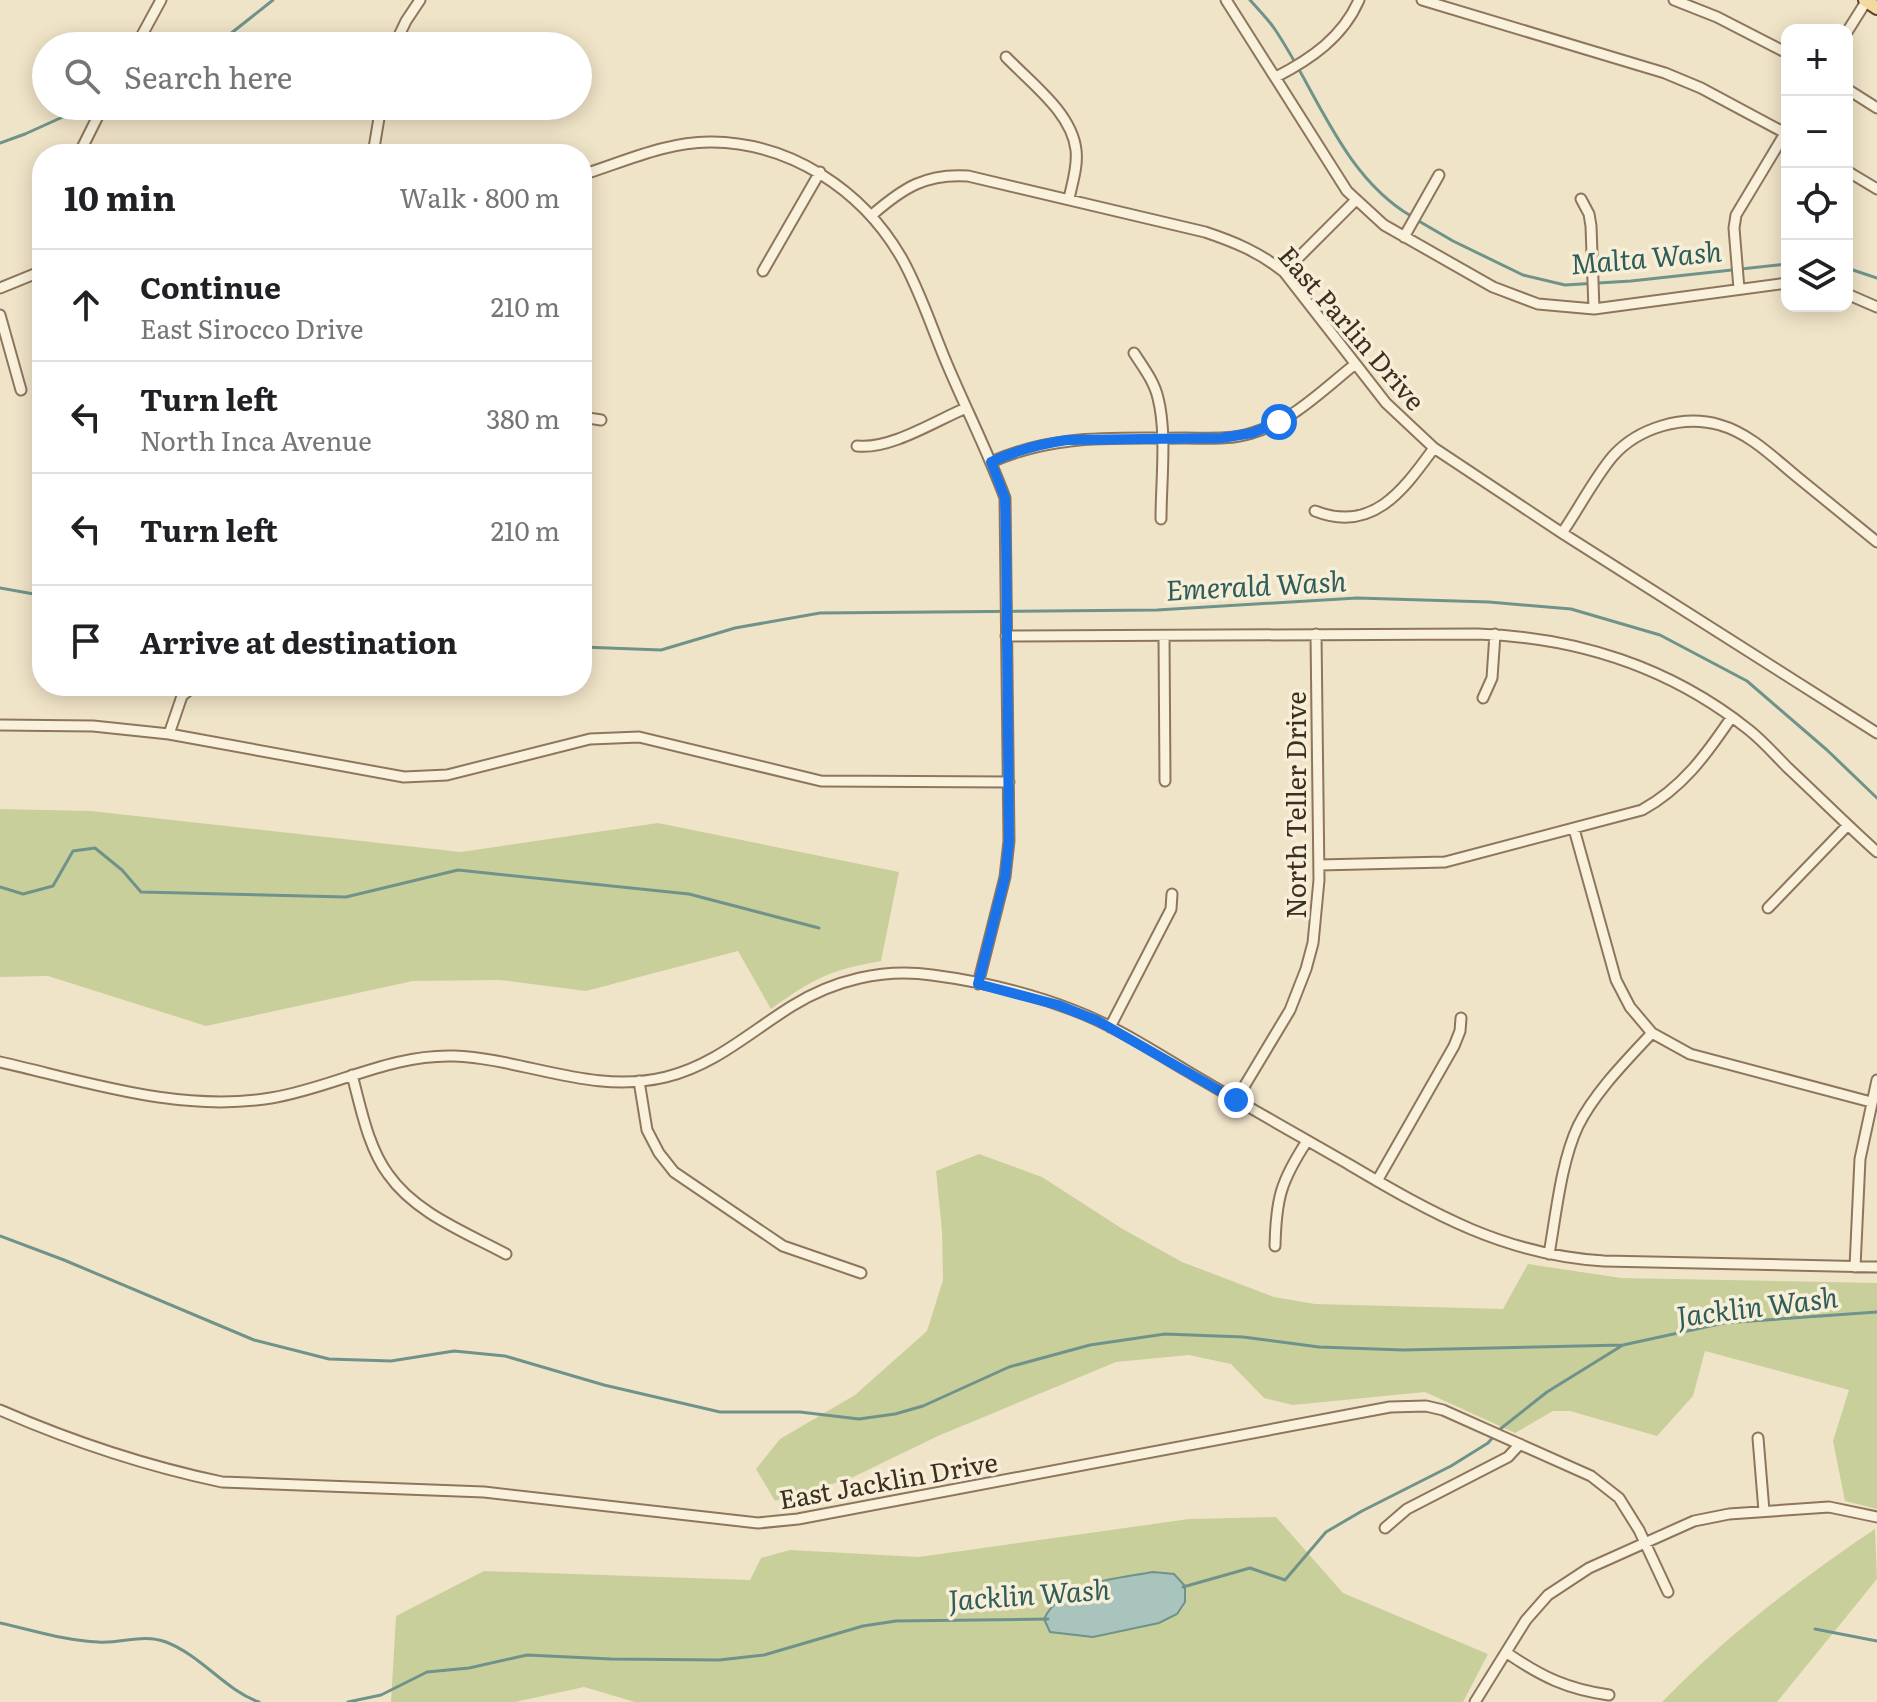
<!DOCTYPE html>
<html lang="en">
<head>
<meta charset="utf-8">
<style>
  body { margin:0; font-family:Literata,serif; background:#f2f2f2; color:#202124 }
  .controls { position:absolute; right:24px; top:24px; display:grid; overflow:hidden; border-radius:16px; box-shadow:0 4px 20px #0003 }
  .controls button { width:72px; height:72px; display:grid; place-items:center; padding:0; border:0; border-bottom:2px solid #e0e0e0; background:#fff; color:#202124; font:40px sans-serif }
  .stop { position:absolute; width:24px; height:24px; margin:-18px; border:6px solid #1a73e8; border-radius:50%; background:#fff }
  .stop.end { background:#1a73e8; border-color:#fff; box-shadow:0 2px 8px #0008 }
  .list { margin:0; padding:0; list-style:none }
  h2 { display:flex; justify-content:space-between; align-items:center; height:104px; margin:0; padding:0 32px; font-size:34px }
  h2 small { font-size:26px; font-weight:400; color:#757577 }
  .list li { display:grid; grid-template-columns:52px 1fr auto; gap:24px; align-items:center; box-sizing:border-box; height:112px; padding:0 32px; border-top:2px solid #e0e0e0 }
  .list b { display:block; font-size:30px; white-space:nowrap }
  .list p { margin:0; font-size:26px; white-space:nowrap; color:#757577 }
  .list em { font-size:26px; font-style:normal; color:#757577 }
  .icon { flex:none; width:44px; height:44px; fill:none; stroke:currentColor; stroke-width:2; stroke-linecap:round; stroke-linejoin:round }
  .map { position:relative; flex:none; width:1877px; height:1702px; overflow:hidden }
  .search { position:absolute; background:#fff; box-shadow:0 4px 20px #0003; left:32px; top:32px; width:560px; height:88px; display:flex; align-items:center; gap:20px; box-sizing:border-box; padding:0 28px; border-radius:44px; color:#757577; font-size:30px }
  .panel { position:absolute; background:#fff; box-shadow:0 4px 20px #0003; left:32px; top:144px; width:560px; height:552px; border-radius:32px }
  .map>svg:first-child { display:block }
  .green { fill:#c9cf9b }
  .water { fill:#a9c4bc; stroke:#6f938a; stroke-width:2 }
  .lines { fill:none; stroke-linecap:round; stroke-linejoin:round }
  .stream { stroke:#6f938a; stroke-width:3 }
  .minor-casing { stroke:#8d765c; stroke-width:13 }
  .major-casing { stroke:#5b4430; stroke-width:16 }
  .minor { stroke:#faf1dc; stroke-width:9 }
  .major { stroke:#f3d9a0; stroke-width:12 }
  .route { stroke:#1a73e8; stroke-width:10 }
  .labels { text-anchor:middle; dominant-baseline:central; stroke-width:7; stroke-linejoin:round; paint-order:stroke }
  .street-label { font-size:26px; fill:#3d2e20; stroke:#f7eed8 }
  .water-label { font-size:28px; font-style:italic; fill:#2f5d5a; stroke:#f7eed8 }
</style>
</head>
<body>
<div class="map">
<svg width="1877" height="1702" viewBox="0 0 1877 1702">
  <rect width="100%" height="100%" fill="#f0e4c8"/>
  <path class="green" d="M0,809L91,811L461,852L658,823L899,872L881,961C829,970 813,979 771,1009L738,951L586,991L500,980L413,981L206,1026L48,976L0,977Z
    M979,1154L1042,1177L1121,1228L1182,1262L1274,1297L1315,1304L1503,1309L1528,1264L1621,1278L1877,1283V1509L1845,1501L1833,1441L1849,1390L1705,1351L1693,1396L1657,1436L1570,1411H1553L1515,1433L1425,1392L1293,1405L1264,1398L1231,1364L1189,1355L1116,1362L938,1436L849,1479L775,1501L756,1469L780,1439L855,1395L927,1331L943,1280L942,1231L936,1171Z
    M1276,1517L1343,1593L1488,1654L1463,1702H635L584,1687L515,1702H391L396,1616L484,1571L750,1580L761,1558L790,1550L919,1557L1189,1519Z
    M1875,1529L1877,1579L1777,1702H1662C1726,1636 1799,1580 1875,1529Z"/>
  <path class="water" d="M1153,1572L1174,1574L1185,1586V1602L1177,1614L1159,1623L1093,1637L1050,1632L1044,1619C1062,1581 1116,1579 1153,1572Z"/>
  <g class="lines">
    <path class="stream" d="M1250,0C1258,9 1267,18 1274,28C1317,91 1342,175 1411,216
      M215,46L273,0
      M0,143L25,134L87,106
      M1417,220L1453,241L1523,275L1565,285L1631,281L1787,264
      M1847,268L1877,278
      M0,588L34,594L42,588
      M582,647L661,650L735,628L820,613L1157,610L1357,598L1489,602L1571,609L1660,635L1747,681L1827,750L1877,798
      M0,887L23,894L53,886L73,851L95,848L122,870L141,892L346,897L458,870L689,894L819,928
      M0,1236L64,1260L254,1340L329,1359L391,1361L454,1351L505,1356L604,1385L720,1412H800L859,1419L895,1414L923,1406L1009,1367L1090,1345L1165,1334L1243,1337L1319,1347L1403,1350L1623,1345
      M1499,1430L1547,1392L1623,1345L1724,1323L1877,1312
      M1183,1587L1250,1568L1285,1580L1326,1532L1362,1511L1451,1466L1488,1443L1494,1436
      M0,1623C32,1630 66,1641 98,1642C122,1644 142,1633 166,1642C202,1656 225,1690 259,1702
      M1815,1629L1877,1641
      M348,1702L381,1695L427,1672L469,1668L527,1655L611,1659L719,1660L764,1655L863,1626L896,1621L1048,1619"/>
    <g class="minor-casing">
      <path id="minor" d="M1226,0L1347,191L1384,225L1493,287L1538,304L1594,309L1787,283
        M1422,0L1665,73L1701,88L1787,134
        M1674,0L1717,17L1787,53
        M1847,32L1867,0
        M136,46L161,0
        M394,46L406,21L420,0
        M1006,57C1031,83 1072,113 1076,150C1078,167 1072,183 1069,199
        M1276,77C1311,59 1343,37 1359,0
        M1847,89L1877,108
        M79,154L103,106
        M373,154L381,106
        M1847,171L1877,189
        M582,175C623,162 668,141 712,142C791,143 862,190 901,257C920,290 932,329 947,364C966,409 988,452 1005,498L1009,841L1005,877L978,984
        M1581,199L1589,214L1591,226L1594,309
        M872,215C903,188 926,173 968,176L1205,232C1235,242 1259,252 1284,272L1386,403L1434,448L1562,533L1877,733
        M1404,237L1439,175
        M763,271L820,172
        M1284,272L1356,200
        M0,288L42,271
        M1739,289L1734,228L1736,215L1787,130
        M1847,294L1877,307
        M0,315L21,390
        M1134,353C1143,367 1154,381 1158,398C1167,433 1161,482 1161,519
        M582,417L601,420
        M857,446C890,450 935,421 966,408
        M991,462C1056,433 1115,439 1185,438C1207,438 1230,440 1252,433C1291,422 1323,390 1354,365
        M1315,511C1373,534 1404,489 1434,448
        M1562,533C1578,510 1595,477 1613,456C1638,428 1683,414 1720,425C1749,433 1773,457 1796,476C1823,498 1850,520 1877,542
        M1006,636L1477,634C1576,637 1670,667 1749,730C1763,741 1775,755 1788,768C1818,796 1847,825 1877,852
        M1164,636L1165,781
        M1483,698L1492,678L1495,634
        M0,725L93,726L169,734L404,777L447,775L590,739L639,737L821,781L1009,782
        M169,734L182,696L194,686
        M1574,829L1616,980L1630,1007L1652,1033L1690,1054L1871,1102
        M1319,865L1445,862L1642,810C1682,788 1706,755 1731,718
        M1768,908L1848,825
        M1110,1027L1171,909L1172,894
        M0,1062C88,1082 180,1113 271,1098C333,1088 389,1054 454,1056C526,1059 592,1095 666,1077C715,1065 750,1032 792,1006C834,980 883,968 932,975C978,981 1029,993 1073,1010C1113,1025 1150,1049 1187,1071C1241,1103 1296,1134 1350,1165C1433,1214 1505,1255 1604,1261L1877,1267
        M352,1075C361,1108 368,1147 388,1174C415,1213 465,1232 506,1254
        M639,1081L647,1130L659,1153L674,1172L783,1246L861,1273
        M1236,1100L1290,1010L1306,969L1313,943L1319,880L1316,634
        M1377,1181L1454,1046L1460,1031L1461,1018
        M1275,1246C1276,1198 1281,1181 1307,1141
        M1549,1254C1556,1215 1561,1162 1578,1126C1595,1092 1626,1061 1652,1033
        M1855,1267L1860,1159L1877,1080
        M0,1410C71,1441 146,1466 222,1482L484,1492L758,1523L798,1519L1390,1407L1426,1406L1443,1410L1591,1476L1619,1498L1639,1530L1668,1592
        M1758,1438L1764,1511
        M1385,1528L1407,1509L1508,1457L1520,1444
        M1507,1653C1542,1677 1567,1689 1609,1695
        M1475,1702L1526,1620L1548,1595L1589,1568L1694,1521L1729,1514L1829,1507L1877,1517"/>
    </g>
    <g class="major-casing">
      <path id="major" d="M1865,0L1877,8"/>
    </g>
    <use href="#minor" class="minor"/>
    <use href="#major" class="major"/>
  </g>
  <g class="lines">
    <path class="route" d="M1236,1100L1098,1021L1058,1005L978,984L1005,877L1009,841L1006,537L1005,498L991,462C1017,450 1039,444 1067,440L1222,438L1252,433L1279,422"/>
  </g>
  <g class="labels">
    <g class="street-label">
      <text transform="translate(1353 327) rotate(49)">East Parlin Drive</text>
      <text transform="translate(1294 805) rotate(-90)">North Teller Drive</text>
      <text transform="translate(888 1479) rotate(-10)">East Jacklin Drive</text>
    </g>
    <g class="water-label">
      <text transform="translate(1646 256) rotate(-5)">Malta Wash</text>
      <text transform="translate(1256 584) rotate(-3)">Emerald Wash</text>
      <text transform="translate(1757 1305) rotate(-7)">Jacklin Wash</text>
      <text transform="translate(1029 1593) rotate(-4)">Jacklin Wash</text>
    </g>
  </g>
</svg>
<div class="controls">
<button>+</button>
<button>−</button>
<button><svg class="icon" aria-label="locate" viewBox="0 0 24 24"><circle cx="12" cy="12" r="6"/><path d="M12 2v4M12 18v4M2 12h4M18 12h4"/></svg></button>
<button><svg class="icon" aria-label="layers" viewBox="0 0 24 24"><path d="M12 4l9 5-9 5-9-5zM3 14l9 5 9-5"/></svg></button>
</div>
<div class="stop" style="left:1279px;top:422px"></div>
<div class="stop end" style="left:1236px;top:1100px"></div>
<div class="search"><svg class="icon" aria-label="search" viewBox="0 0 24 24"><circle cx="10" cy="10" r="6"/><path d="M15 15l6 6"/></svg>Search here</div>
<section class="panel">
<h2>10 min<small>Walk · 800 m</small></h2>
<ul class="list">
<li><svg class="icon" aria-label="ahead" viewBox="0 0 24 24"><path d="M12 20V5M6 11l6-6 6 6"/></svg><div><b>Continue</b><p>East Sirocco Drive</p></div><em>210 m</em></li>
<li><svg class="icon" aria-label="left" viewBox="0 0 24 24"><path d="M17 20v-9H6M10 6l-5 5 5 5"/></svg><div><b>Turn left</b><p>North Inca Avenue</p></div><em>380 m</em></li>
<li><svg class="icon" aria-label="left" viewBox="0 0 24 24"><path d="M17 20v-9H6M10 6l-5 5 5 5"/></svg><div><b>Turn left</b></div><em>210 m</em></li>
<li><svg class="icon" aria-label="arrive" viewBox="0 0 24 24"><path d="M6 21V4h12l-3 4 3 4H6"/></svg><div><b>Arrive at destination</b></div></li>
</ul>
</section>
</div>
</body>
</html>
